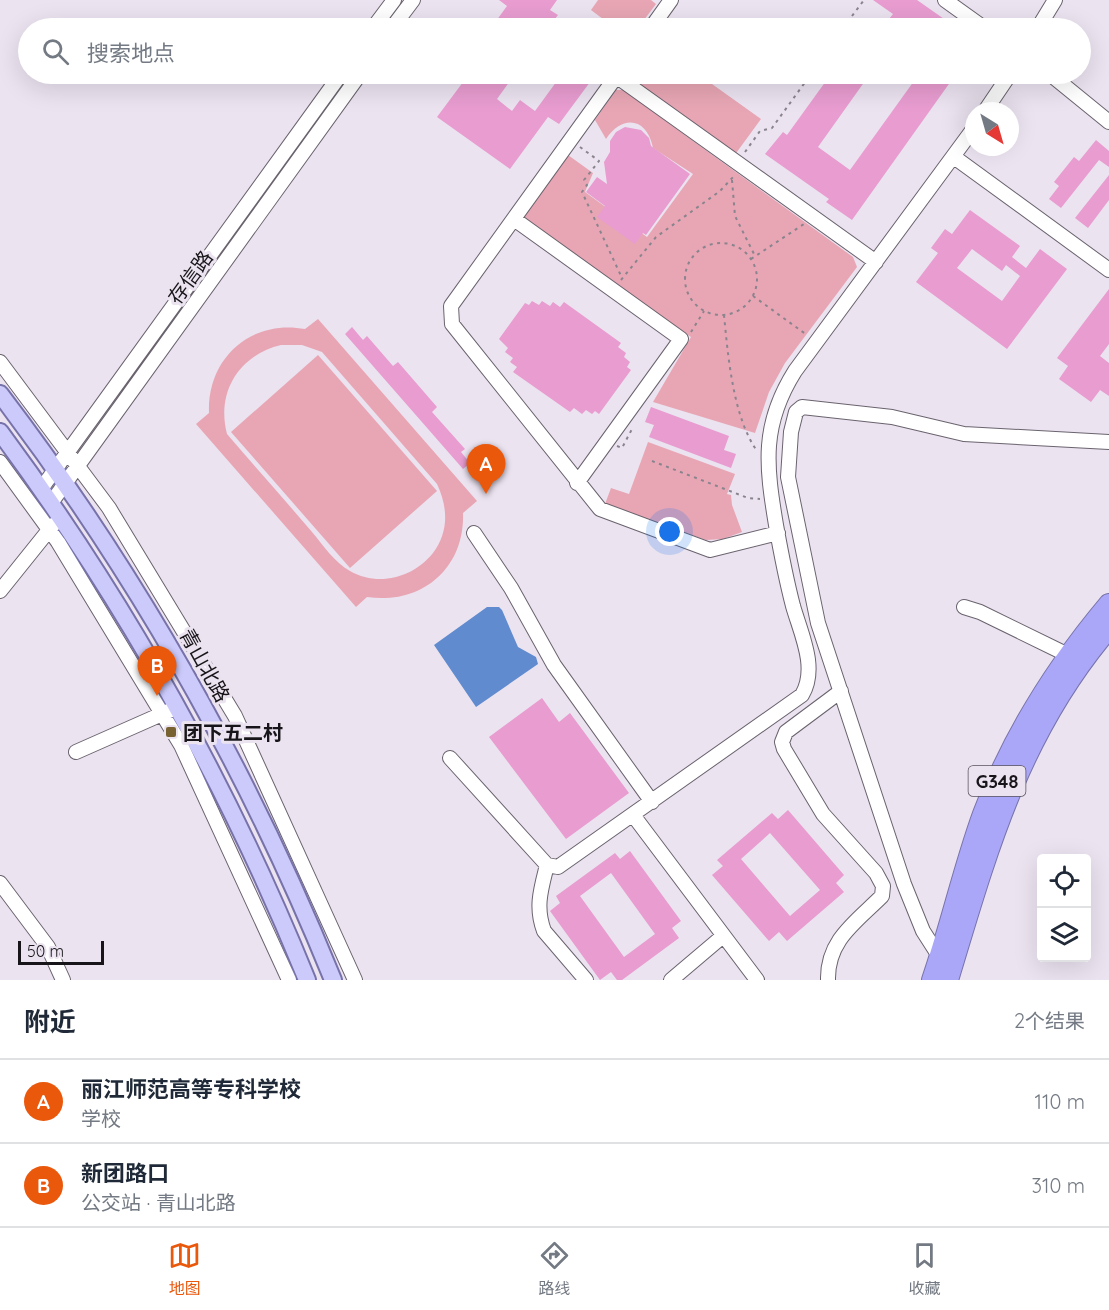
<!DOCTYPE html>
<html lang="zh">
<head>
<meta charset="utf-8">
<style>
  body { margin:0; font-family:Quicksand,"Noto Sans SC",sans-serif; background:#f6f6f7; color:#1f2937 }
  .controls { position:absolute; right:18px; bottom:18px; display:grid; overflow:hidden; border-radius:6px; box-shadow:0 6px 24px #0002 }
  .controls button { width:54px; height:54px; display:grid; place-items:center; padding:0; border:0; border-bottom:2px solid #e0e1e3; background:#fff; color:#1f2937; font:30px sans-serif }
  .compass { position:absolute; left:965px; top:102px; width:54px; height:54px; border-radius:50%; background:#fff; box-shadow:0 6px 24px #0002; rotate:143deg }
  .scale { position:absolute; left:18px; bottom:15px; width:86px; box-sizing:border-box; padding-left:6px; border:3px solid #171519; border-top:0; font-size:16px; line-height:21px; white-space:nowrap; color:#171519; -webkit-text-stroke:4px #ebe3f0; paint-order:stroke }
  .you { position:absolute; left:670px; top:532px; width:21px; height:21px; margin:-15px; border:4px solid #fff; border-radius:50%; background:#1a73e8; box-shadow:0 0 0 9px #1a73e833 }
  .badge { display:grid; place-items:center; width:39px; height:39px; border-radius:50%; background:#ea580c; color:#fff; font-size:20px; font-weight:700 }
  .pin { position:absolute; translate:-50% -50px; filter:drop-shadow(0 2px 3px #0008) }
  .pin::after { content:''; position:absolute; top:32px; width:21px; height:18px; background:inherit; clip-path:polygon(0 0,100% 0,50% 100%) }
  .list { margin:0; padding:0; list-style:none }
  h2 { display:flex; justify-content:space-between; align-items:center; height:78px; margin:0; padding:0 24px; font-size:26px }
  h2 small { font-size:20px; font-weight:400; color:#747a83 }
  .list li { display:grid; grid-template-columns:39px 1fr auto; gap:18px; align-items:center; box-sizing:border-box; height:84px; padding:0 24px; border-top:2px solid #e0e1e3 }
  .list b { display:block; font-size:22px; white-space:nowrap }
  .list p { margin:0; font-size:20px; white-space:nowrap; color:#747a83 }
  .list em { font-size:20px; font-style:normal; color:#747a83 }
  .icon { flex:none; width:33px; height:33px; fill:none; stroke:currentColor; stroke-width:2; stroke-linecap:round; stroke-linejoin:round }
  .map { position:relative; flex:none; width:1109px; height:980px; overflow:hidden }
  .search { position:absolute; background:#fff; box-shadow:0 6px 24px #0002; left:18px; right:18px; top:18px; height:66px; display:flex; align-items:center; gap:15px; box-sizing:border-box; padding:0 21px; border-radius:33px; color:#747a83; font-size:22px }
  .sheet { height:246px; background:#fff }
  nav { display:flex; justify-content:space-around; align-items:center; box-sizing:border-box; height:84px; border-top:2px solid #e0e1e3; background:#fff; font-size:16px; color:#747a83 }
  nav a { display:grid; justify-items:center; gap:3px }
  nav .on { color:#ea580c }
  .map>svg:first-child { display:block }
  .green { fill:#e8a6b4; fill-rule:evenodd }
  .water { fill:#608bce }
  .building { fill:#e89cd0; fill-rule:evenodd }
  .lines { fill:none; stroke-linecap:round; stroke-linejoin:round }
  .minor-casing { stroke:#6a636e; stroke-width:16 }
  .major-casing { stroke:#7773aa; stroke-width:20 }
  .highway-casing { stroke:#7773aa; stroke-width:22 }
  .path { stroke:#89848d; stroke-width:2; stroke-dasharray:3 4.5; stroke-linecap:butt }
  .minor { stroke:#fff; stroke-width:14 }
  .major { stroke:#cccafb; stroke-width:16 }
  .highway { stroke:#aaa6f8; stroke-width:20 }
  .poi-dot { fill:#786232; stroke:#ebe3f0; stroke-width:2 }
  .labels { text-anchor:middle; dominant-baseline:central; stroke-width:6; stroke-linejoin:round; paint-order:stroke }
  .shield { fill:#ebe3f0; stroke:#57535a; stroke-width:1.5 }
  .shield-label { font-size:18px; font-weight:bold; fill:#171519 }
  .street-label { font-size:20px; fill:#171519; stroke:#ebe3f0 }
  .poi-label { font-size:20px; font-weight:bold; fill:#171519; stroke:#ebe3f0; text-anchor:start }
</style>
</head>
<body>
<div class="map">
<svg width="1109" height="980" viewBox="0 0 1109 980">
  <rect width="100%" height="100%" fill="#ebe3f0"/>
  <path class="green" d="M598,0H651L656,4L638,28H603L607,22L591,10Z
    M629,74H698L761,119L734,156L626,79Z
    M616,90H623L853,257L857,267L785,363L769,392L755,433L653,402L691,337L522,219L568,155L593,173L585,192L647,237L693,174L653,148C647,118 623,114 606,139L595,120Z
    M318,319L477,501L463,513C465,568 422,605 367,597L356,607L196,424L209,413C207,358 251,319 305,329ZM281,345H302L322,352L437,484C448,507 449,532 433,553C413,578 378,587 350,571C335,563 323,545 312,532C284,499 255,467 227,434C216,392 239,355 281,345Z
    M318,355L437,491L350,568L231,432Z
    M648,442L735,474L727,494L731,495L732,505L742,532L723,539L706,540L605,504L611,488L629,494Z"/>
  <path class="water" d="M487,607H499L502,610L518,647L536,657L538,664L476,707L434,645Z"/>
  <path class="building" d="M499,0H557L550,10L558,15L548,28H491L507,6Z
    M873,0H917L957,28H882L893,14Z
    M469,74H515L497,99L512,111L520,100L535,111L562,74H596L559,124L548,117L510,169L437,117Z
    M831,74H870L818,147L850,170L919,74H956L852,220L826,202L829,199L765,154L783,132L787,135Z
    M625,127L641,130L649,138L651,146L690,174L646,235L643,233L635,244L597,217L605,206L586,192L597,177L607,184L604,162L610,152V141L616,132Z
    M1096,140L1109,151V167L1099,160L1061,208L1049,199L1059,186L1054,182L1074,157L1079,161Z
    M1109,175V200L1088,228L1075,218Z
    M970,210L1020,246L1012,257L1026,268L1040,249L1067,269L1007,349L916,282L938,253L931,248L945,229L952,234ZM972,249L1002,271L1006,265L1020,276L1002,301L957,268Z
    M1109,289V344L1100,356L1109,363V396L1100,390L1091,402L1059,379L1068,366L1057,358Z
    M532,301L539,305L542,301L550,306L553,302L560,307L564,302L621,343L618,347L626,353L624,357L630,362L627,367L631,370L599,414L595,411L592,414L586,410L582,414L574,408L570,412L513,372L517,367L510,362L513,358L505,352L508,348L499,339L525,303L529,305Z
    M352,327L363,340L367,336L393,366L398,362L437,407L432,412L465,449L461,452L470,463L463,469L345,334Z
    M651,407L729,436L724,450L736,454L731,468L649,437L654,425L645,422Z
    M542,698L559,722L570,713L629,793L566,839L489,737Z
    M788,810L844,875L836,883L844,892L787,941L779,932L769,941L712,875L723,866L717,860L772,813L778,819ZM770,833L820,890L790,916L741,859Z
    M630,851L681,921L672,928L679,938L622,980H617L611,972L600,980L550,911L560,903L556,896L615,853L620,859ZM611,873L655,934L624,957L580,896Z"/>
  <g class="lines">
    <g class="minor-casing">
      <path id="minor" d="M945,0L984,28
        M373,28L394,0
        M392,28L413,0
        M651,28L671,0
        M1038,28L1055,0
        M618,74L451,306L452,324L600,509L710,550L778,533
        M1050,74L1109,122
        M616,76L876,262
        M985,111L1010,74
        M954,157L1109,270
        M514,219L681,339L577,483
        M0,362L109,508L235,716L355,980
        M0,462L58,542L181,745L289,980
        M41,489L341,74
        M51,503L360,74
        M474,533L511,588L554,665L652,802
        M0,591L53,525
        M964,607L980,612L1068,655
        M76,752L171,710
        M450,758L547,865L558,867L802,695C818,668 801,634 793,606C786,579 781,553 776,525C766,465 761,425 795,371L974,128
        M633,815L757,980
        M547,865C541,889 535,907 544,931L586,980
        M0,883L48,947L63,980
        M939,956L923,931L904,884L818,623L788,477L791,432L796,412L802,407L892,417L964,434L1109,442
        M671,980L723,936
        M828,980C827,940 856,922 882,896L883,886L876,873L823,814L784,749L782,742L786,732L841,691"/>
    </g>
    <g class="major-casing">
      <path id="major" d="M0,394C137,574 248,770 333,980
        M0,432C126,602 228,785 307,980"/>
    </g>
    <g class="highway-casing">
      <path id="highway" d="M932,980C951,925 963,869 983,814C1012,737 1056,667 1109,604
        M948,980C987,851 1019,733 1109,628"/>
    </g>
    <path class="path" d="M843,28L864,0
      M580,147L599,161L584,180L587,185L582,192L622,278
      M745,152L760,131L772,128L811,74
      M732,180L735,216L755,256
      M685 279a36 36 0 1 1 72 0a36 36 0 1 1-72 0Z
      M751,259L804,224
      M621,280L656,237L720,191L735,175
      M753,296L807,335
      M724,315C728,356 733,417 757,451
      M691,332L704,311
      M617,446L622,448L632,429
      M652,461L748,498L760,499"/>
    <use href="#minor" class="minor"/>
    <use href="#major" class="major"/>
    <use href="#highway" class="highway"/>
  </g>
  <rect class="poi-dot" x="165" y="726" width="12" height="12" rx="3"/>
  <g class="labels">
    <rect class="shield" x="968.5" y="766" width="57" height="30" rx="4.5"/>
    <g class="shield-label">
      <text x="997" y="781">G348</text>
    </g>
    <g class="street-label">
      <text transform="translate(190 277) rotate(-54)">存信路</text>
      <text transform="translate(205 665) rotate(61)">青山北路</text>
    </g>
    <g class="poi-label">
      <text x="183" y="732">团下五二村</text>
    </g>
  </g>
</svg>
<div class="controls">
<button><svg class="icon" aria-label="locate" viewBox="0 0 24 24"><circle cx="12" cy="12" r="6"/><path d="M12 2v4M12 18v4M2 12h4M18 12h4"/></svg></button>
<button><svg class="icon" aria-label="layers" viewBox="0 0 24 24"><path d="M12 4l9 5-9 5-9-5zM3 14l9 5 9-5"/></svg></button>
</div>
<svg class="compass" viewBox="-18 -18 36 36"><path d="M0-13l5 13h-10z" fill="#e53935"/><path d="M0 13l5-13h-10z" fill="#747a83"/></svg>
<div class="scale">50 m</div>
<div class="you"></div>
<div class="pin badge" style="left:486px;top:494px">A</div>
<div class="pin badge" style="left:157px;top:696px">B</div>
<div class="search"><svg class="icon" aria-label="search" viewBox="0 0 24 24"><circle cx="10" cy="10" r="6"/><path d="M15 15l6 6"/></svg>搜索地点</div>
</div>
<section class="sheet">
<h2>附近<small>2个结果</small></h2>
<ul class="list">
<li><span class="badge">A</span><div><b>丽江师范高等专科学校</b><p>学校</p></div><em>110 m</em></li>
<li><span class="badge">B</span><div><b>新团路口</b><p>公交站 · 青山北路</p></div><em>310 m</em></li>
</ul>
</section>
<nav>
<a class="on"><svg class="icon" aria-label="map" viewBox="0 0 24 24"><path d="M3 6l6-2 6 2 6-2v14l-6 2-6-2-6 2zM9 4v14M15 6v14"/></svg>地图</a>
<a><svg class="icon" aria-label="directions" viewBox="0 0 24 24"><path d="M12 3l9 9-9 9-9-9zM9 14v-3h6M13 9l2 2-2 2"/></svg>路线</a>
<a><svg class="icon" aria-label="saved" viewBox="0 0 24 24"><path d="M7 4h10v16l-5-4-5 4z"/></svg>收藏</a>
</nav>
</body>
</html>
